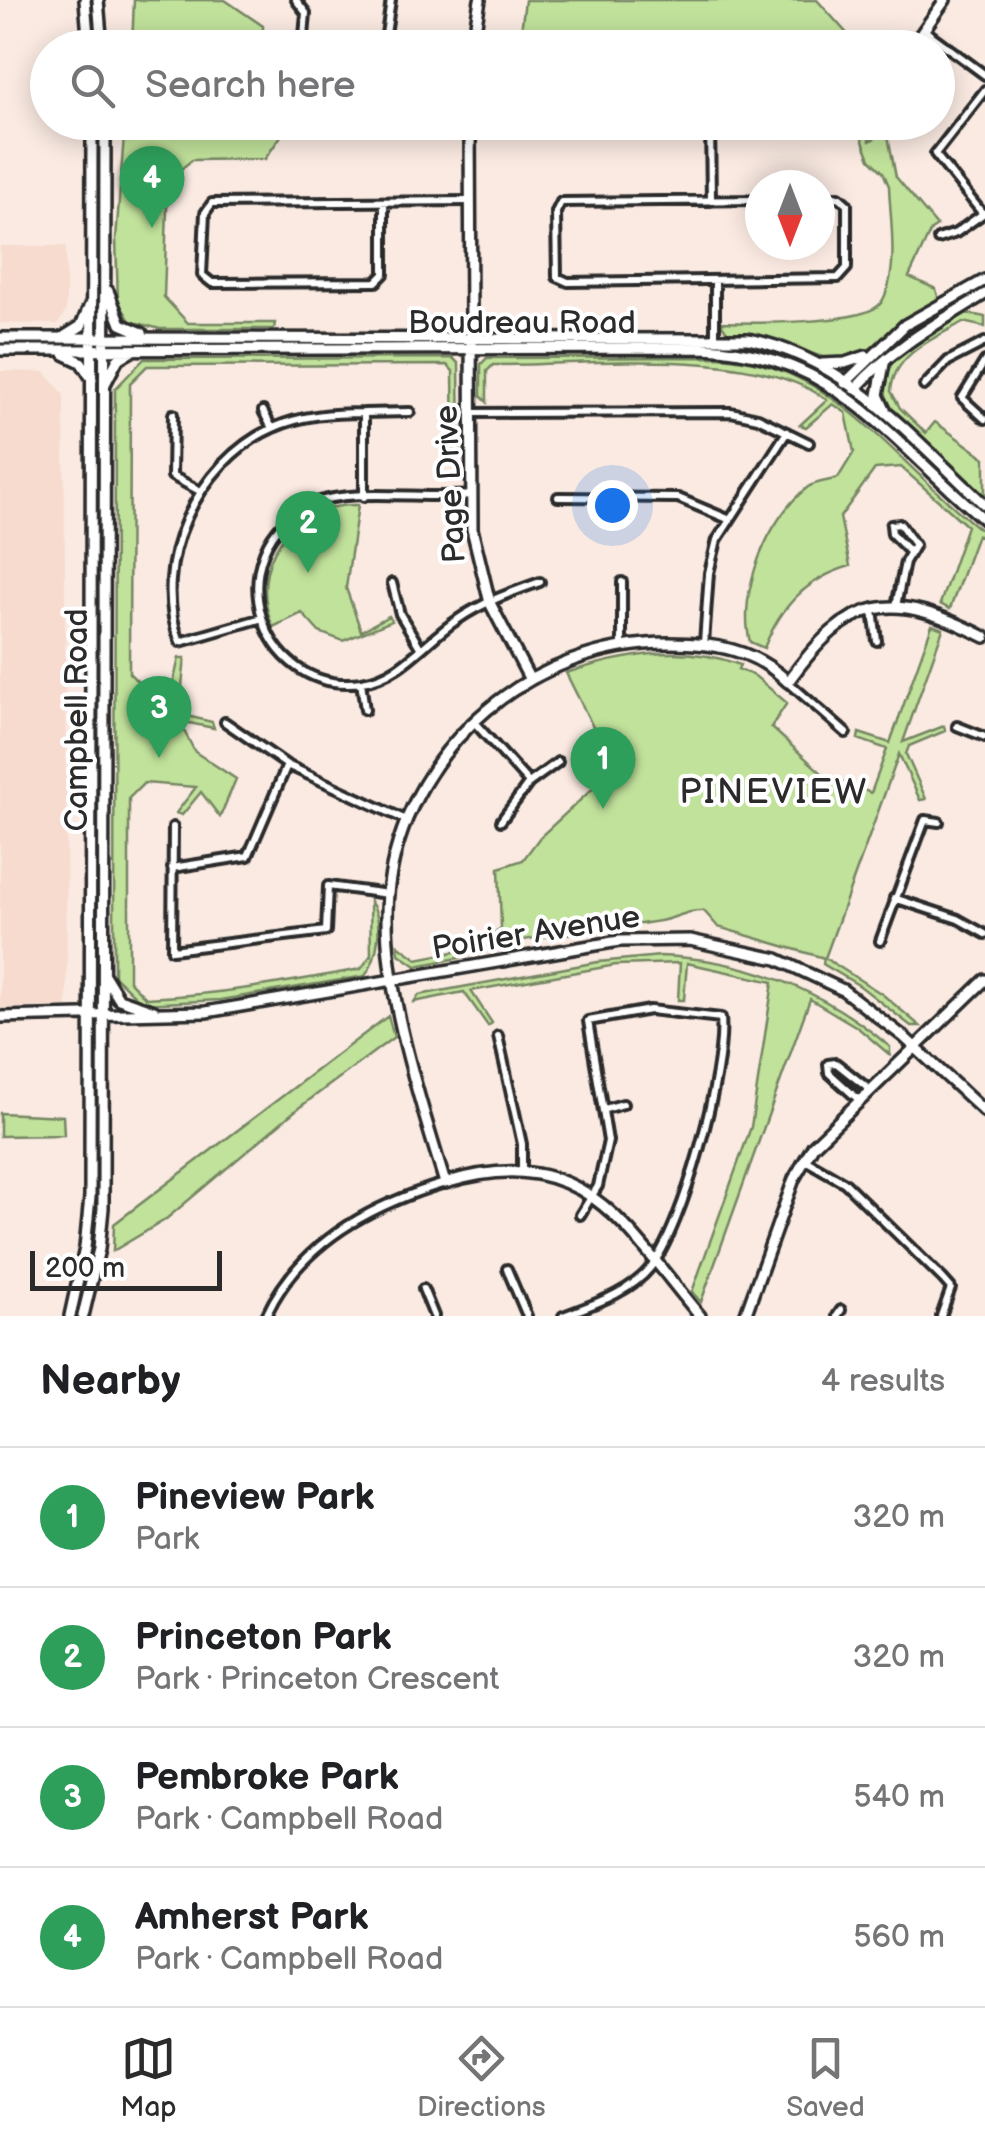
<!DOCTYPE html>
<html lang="en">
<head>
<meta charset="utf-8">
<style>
  body { margin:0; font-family:"Balsamiq Sans",sans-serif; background:#f2f2f2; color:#202124 }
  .compass { position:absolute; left:745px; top:170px; width:90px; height:90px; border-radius:50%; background:#fff; box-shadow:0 5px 25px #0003; rotate:180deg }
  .scale { position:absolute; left:30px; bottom:25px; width:192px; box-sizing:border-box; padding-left:10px; border:5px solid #2b2b2b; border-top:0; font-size:28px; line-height:35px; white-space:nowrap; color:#2b2b2b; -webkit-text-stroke:8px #fff; paint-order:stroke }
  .you { position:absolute; left:612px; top:505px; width:35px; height:35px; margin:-25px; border:8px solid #fff; border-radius:50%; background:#1a73e8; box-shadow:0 0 0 15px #1a73e833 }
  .badge { display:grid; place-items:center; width:65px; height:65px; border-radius:50%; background:#2b2b2b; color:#fff; font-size:32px; font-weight:700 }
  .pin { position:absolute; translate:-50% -82px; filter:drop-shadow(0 2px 5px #0008) }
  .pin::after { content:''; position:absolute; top:52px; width:35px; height:30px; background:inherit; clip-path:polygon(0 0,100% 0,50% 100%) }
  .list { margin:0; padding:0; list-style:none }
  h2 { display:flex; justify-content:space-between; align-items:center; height:130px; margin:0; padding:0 40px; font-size:42px }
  h2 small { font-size:32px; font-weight:400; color:#757577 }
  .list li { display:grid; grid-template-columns:65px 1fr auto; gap:30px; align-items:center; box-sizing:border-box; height:140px; padding:0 40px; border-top:2px solid #e0e0e0 }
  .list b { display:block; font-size:38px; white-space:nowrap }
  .list p { margin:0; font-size:32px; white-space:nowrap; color:#757577 }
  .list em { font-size:32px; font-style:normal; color:#757577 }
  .icon { flex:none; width:55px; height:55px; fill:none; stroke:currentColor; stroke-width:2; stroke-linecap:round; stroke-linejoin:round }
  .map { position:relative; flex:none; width:985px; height:1316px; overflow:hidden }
  .search { position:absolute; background:#fff; box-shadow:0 5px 25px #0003; left:30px; right:30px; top:30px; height:110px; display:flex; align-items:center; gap:25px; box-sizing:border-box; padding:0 35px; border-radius:55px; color:#757577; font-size:38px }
  .sheet { height:690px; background:#fff }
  nav { display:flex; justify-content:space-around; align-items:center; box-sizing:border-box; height:140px; border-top:2px solid #e0e0e0; background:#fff; font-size:28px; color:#757577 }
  nav a { display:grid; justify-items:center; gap:5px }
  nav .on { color:#2b2b2b }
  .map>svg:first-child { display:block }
  .built { fill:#f6dbce }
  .green { fill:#c1e29b; stroke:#768663; stroke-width:2.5 }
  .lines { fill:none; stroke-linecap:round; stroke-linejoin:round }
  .street-casing { stroke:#2b2b2b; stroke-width:14 }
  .secondary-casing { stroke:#2b2b2b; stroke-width:16 }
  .street { stroke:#fff; stroke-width:6 }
  .secondary { stroke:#fff; stroke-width:9 }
  .labels { text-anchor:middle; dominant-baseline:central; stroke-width:8; stroke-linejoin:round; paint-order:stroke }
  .street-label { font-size:32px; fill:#2b2b2b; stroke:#fff }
  .neighbourhood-label { font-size:35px; letter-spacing:2.5px; fill:#2b2b2b; stroke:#fff }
</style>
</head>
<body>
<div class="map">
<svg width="985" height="1316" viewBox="0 0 985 1316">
  <rect width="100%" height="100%" fill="#faeae2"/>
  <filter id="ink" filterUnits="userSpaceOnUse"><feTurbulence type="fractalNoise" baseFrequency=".01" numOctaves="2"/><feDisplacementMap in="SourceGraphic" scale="20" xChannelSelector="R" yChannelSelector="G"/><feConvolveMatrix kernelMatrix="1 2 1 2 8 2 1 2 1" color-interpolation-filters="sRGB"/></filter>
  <g filter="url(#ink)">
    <path class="built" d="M0,246H66V311L58,324L0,323Z
      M0,371L45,372L64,395L67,1007L0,1008Z"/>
    <path class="green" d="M134,0H225L263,26V47H132Z
      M525,0H817L859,47H519Z
      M125,123H290L265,159L192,160L168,180L164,297L188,323H275L274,329H160L130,321L118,301L116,239Z
      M856,123H861L870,141L887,131L896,177L937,226L931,230L909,277L936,289L939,301L859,356L834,361L779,342L727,332L720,322C748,323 866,325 881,303C900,273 890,220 889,186L883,172L870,159Z
      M961,312L985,317V327L963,322C934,339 894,353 891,391L900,408L926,433L935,422L985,458V500L889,410L881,387L896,354Z
      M715,357C836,361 897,467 985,533V541L977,535L950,609L940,604L967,526L901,467L875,469L840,517L850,566C806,579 781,606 764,648L750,642C737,593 768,517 808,487C815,482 829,481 838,478L854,452L846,413L833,404L806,427L800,425L827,400C752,345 587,365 493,365L487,371V402L481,396V364L487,358Z
      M453,358L459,364L460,453L454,454L453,371L447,365L147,366L130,383L129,673L144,688H172L179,658H185L179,714L212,722L214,728L179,721L195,752L236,779L220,817L201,792L182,815L176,813L196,787L144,783L129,798V981L146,998C219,995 289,982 361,969L371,955L370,901C385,920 378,958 365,976L220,1000L143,1004L114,976L115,389L144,359Z
      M358,505L346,588L361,631L389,616L392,621L343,641L319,632L302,613L273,627C246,565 291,503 358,505Z
      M932,625L943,629L903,742L944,726L945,731L909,746L906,754L926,799L920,800L899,754L825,958L882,994L920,1026H911L860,986L823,964L824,958L718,927L704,911C686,910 677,918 660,921C599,931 537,936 476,948L464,957L416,966L399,954L398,945L417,959L475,948L501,928L499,868L523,860L540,837L601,781L602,745L566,673C622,655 683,643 740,665L738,669L755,676L787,703L771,727L825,776L871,793L887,749L858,739L859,733L890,743Z
      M660,956C748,959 823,989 890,1047V1055L857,1027L810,999L701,1302L692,1292L751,1127L773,982L687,963L684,1000H678L680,963L616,965L471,991L492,1023L488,1026L464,992L414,1002L419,995L598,962Z
      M388,1016L394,1037L296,1110L165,1220L113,1251L114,1224Z
      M0,1113L63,1116L64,1135L0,1136Z"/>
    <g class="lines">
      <g class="street-casing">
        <path id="street" d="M296,0L306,13L303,48
          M924,30L985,75
          M384,48L391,0
          M710,122L711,201
          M760,200L561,202L556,212L557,277L568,282L838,278L847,268V204L839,197L820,198
          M384,202V274L376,282L212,283L202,275L205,213L212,203L471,201
          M983,214L935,154L985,90
          M938,239L956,233L984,213
          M715,282V336
          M985,361L962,398L985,419
          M924,386L948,361L985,342
          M263,411L272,428
          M364,413L410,412
          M471,413L731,412L758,418L809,443
          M173,414L172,476L200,491
          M471,495C426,500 350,487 312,504C215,547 257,697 362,682C402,676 425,641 457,620C481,603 512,592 540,582
          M558,497L678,498L728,519
          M392,583L400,614L421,649
          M896,606L905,562L915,545L900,524L891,525L892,534L909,551
          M873,610L877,641
          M259,619L180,642C149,564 198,461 273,428C302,415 333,413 364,413V497
          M704,643L709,573L717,540L787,432
          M622,646V582
          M361,682L365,710
          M788,682L846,733
          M225,722L287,765L406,820
          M474,722L529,783
          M957,726L985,737
          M501,821L529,783L558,762
          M173,827L172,950L326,931L328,886L388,894
          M172,868L248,856L287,765
          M894,898L958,919L985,934
          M880,941L925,820L939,822
          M498,1036L522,1144V1170
          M859,1100L829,1073L828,1064L836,1063L870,1090
          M605,1109L623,1104
          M805,1160L845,1183L943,1279L951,1288L941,1316
          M507,1269L527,1316
          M423,1289L434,1316
          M266,1316C299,1243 371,1205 445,1183
          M563,1316C591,1305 630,1293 650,1268C683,1228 726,1070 721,1018L650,1010L588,1021L608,1141L598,1186L580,1215
          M837,1316L841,1310"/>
      </g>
      <g class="secondary-casing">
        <path id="secondary" d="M85,0L89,48
          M98,0L102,48
          M472,48L480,0
          M911,48L945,0
          M470,122L472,529L490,603L529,678
          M108,291L121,324L142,333
          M65,336L81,326L89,307
          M0,338L748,339C846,357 914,440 985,505
          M0,350L703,348C837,353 890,441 985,520
          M64,354L81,362L92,379
          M822,364L845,363L866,356
          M884,364L878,395L885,410
          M845,383L905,325L985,280
          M105,384L118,359L132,351
          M855,389C893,347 938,323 985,294
          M105,976L119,999L154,1011
          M0,1017L206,1012L619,941L690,940L777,959L843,990L904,1037L985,1112
          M70,1316L85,1248L90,1197L92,122
          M83,1316L99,1249L103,1208L105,122
          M700,1316C623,1224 582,1141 445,1183C419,1097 375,967 390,878C413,743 533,643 669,643C714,643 755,649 788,682C850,595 891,589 985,637
          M745,1316L794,1179L813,1146L985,980"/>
      </g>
      <use href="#street" class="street"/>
      <use href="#secondary" class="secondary"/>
    </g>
  </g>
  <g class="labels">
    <g class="street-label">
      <text x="522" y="323">Boudreau Road</text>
      <text transform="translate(451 484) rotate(-93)">Page Drive</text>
      <text transform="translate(77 720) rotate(-90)">Campbell Road</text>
      <text transform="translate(536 933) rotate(-9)">Poirier Avenue</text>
    </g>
    <g class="neighbourhood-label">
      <text x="774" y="792">PINEVIEW</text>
    </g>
  </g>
</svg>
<svg class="compass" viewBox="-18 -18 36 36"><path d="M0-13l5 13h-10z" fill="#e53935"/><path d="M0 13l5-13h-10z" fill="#757577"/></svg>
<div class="scale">200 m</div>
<div class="you"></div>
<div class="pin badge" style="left:603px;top:809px;background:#2e9e5b">1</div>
<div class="pin badge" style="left:308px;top:573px;background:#2e9e5b">2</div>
<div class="pin badge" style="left:159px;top:758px;background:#2e9e5b">3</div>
<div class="pin badge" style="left:152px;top:228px;background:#2e9e5b">4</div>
<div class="search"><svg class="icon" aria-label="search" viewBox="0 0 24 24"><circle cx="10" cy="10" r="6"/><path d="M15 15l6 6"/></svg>Search here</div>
</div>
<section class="sheet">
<h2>Nearby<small>4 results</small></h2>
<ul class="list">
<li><span class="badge" style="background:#2e9e5b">1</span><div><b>Pineview Park</b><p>Park</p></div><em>320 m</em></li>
<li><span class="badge" style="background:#2e9e5b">2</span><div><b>Princeton Park</b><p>Park · Princeton Crescent</p></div><em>320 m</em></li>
<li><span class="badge" style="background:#2e9e5b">3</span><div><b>Pembroke Park</b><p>Park · Campbell Road</p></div><em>540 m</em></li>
<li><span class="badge" style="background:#2e9e5b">4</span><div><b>Amherst Park</b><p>Park · Campbell Road</p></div><em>560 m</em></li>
</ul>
</section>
<nav>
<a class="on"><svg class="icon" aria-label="map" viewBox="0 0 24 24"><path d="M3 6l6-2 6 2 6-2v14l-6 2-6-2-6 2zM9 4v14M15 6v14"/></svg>Map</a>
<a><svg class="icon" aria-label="directions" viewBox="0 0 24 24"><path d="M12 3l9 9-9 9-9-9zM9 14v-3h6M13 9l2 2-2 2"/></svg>Directions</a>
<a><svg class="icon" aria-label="saved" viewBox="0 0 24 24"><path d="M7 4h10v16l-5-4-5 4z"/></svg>Saved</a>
</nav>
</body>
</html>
